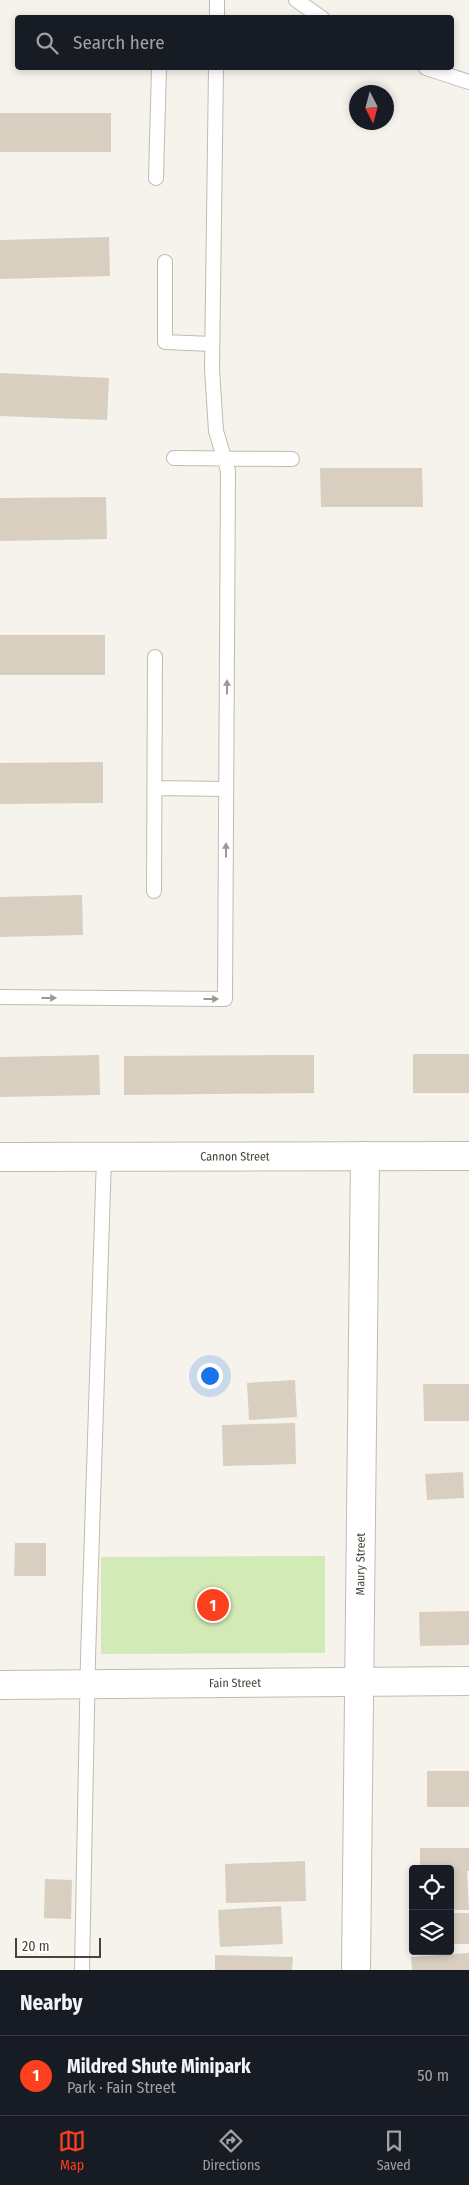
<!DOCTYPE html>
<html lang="en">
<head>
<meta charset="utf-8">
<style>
  body { margin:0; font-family:"Fira Sans Condensed",sans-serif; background:#242831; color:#f1f3f6 }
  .controls { position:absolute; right:15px; bottom:15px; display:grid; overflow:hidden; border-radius:5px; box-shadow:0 2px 8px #0003 }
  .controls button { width:45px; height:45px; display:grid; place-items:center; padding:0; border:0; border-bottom:1px solid #363941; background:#171b24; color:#f1f3f6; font:25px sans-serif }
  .compass { position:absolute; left:349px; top:85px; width:45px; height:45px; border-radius:50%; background:#171b24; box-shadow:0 2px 8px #0003; rotate:174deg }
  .scale { position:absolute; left:15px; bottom:12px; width:86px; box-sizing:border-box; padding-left:5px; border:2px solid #4b4439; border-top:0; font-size:14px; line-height:18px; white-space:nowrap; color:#4b4439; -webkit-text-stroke:4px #fff; paint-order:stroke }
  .you { position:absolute; left:209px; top:1375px; width:18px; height:18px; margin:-12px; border:4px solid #fff; border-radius:50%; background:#1a73e8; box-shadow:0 0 0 8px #1a73e833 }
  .badge { display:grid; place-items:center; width:32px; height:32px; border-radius:50%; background:#fc3f1d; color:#fff; font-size:16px; font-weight:700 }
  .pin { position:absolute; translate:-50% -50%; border:2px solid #fff; box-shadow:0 1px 5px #0006 }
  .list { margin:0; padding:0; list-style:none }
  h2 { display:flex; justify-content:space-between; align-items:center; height:65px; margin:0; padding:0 20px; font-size:21px }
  h2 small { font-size:16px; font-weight:400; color:#9ea1a6 }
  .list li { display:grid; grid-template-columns:32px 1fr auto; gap:15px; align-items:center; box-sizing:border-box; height:80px; padding:0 20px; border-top:1px solid #363941 }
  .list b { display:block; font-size:19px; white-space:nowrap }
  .list p { margin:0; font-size:16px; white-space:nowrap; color:#9ea1a6 }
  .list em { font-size:16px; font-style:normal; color:#9ea1a6 }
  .icon { flex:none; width:28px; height:28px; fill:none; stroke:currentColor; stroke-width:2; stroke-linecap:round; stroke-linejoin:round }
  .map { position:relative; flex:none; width:469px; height:1970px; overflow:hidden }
  .search { position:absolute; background:#171b24; box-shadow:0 2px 8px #0003; left:15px; right:15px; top:15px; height:55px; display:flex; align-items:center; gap:12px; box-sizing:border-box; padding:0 18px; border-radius:5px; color:#9ea1a6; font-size:19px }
  .sheet { height:145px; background:#171b24 }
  nav { display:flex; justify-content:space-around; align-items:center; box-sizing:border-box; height:70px; border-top:1px solid #363941; background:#171b24; font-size:14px; color:#9ea1a6 }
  nav a { display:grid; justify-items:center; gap:2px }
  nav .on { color:#fc3f1d }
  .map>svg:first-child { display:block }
  .green { fill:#d2eab5 }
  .building { fill:#d8cfc1 }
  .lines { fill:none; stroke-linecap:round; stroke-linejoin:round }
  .service-casing { stroke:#c2bbae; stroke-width:16 }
  .minor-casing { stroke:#c2bbae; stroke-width:30 }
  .service { stroke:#fff; stroke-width:14 }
  .minor { stroke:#fff; stroke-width:28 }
  .oneway { fill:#9c9892 }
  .labels { text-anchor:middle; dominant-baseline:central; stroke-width:4; stroke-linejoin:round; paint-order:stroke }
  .street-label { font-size:12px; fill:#4b4439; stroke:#fff }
</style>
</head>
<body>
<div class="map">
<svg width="469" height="1970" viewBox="0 0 469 1970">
  <rect width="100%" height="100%" fill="#f6f3ec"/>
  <path class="green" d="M325,1556V1653L101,1654V1557Z"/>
  <path class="building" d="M0,113H111V152H0Z
    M109,237L110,276L0,279V240Z
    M0,373L109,378L107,420L0,416Z
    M320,468H422L423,507H321Z
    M106,497L107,539L0,541V498Z
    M0,635H105V675H0Z
    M103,762V803L0,804V763Z
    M82,895L83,935L0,937V897Z
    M413,1054H469V1093H413Z
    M99,1055L100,1095L0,1097V1057Z
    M314,1055V1093L124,1095V1056Z
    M295,1380L297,1417L249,1420L247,1383Z
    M423,1384H469V1421H424Z
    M295,1423L296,1464L223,1466L222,1425Z
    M463,1472L464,1498L427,1500L425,1474Z
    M15,1543H46V1576H14Z
    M469,1611V1645L420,1646L419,1612Z
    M427,1771H469V1807H427Z
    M420,1848H469V1871H467L469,1910H450V1869H420Z
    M305,1861L306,1901L226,1903L225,1864Z
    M45,1879L72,1880L71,1919L44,1918Z
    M281,1906L283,1944L220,1947L218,1910Z
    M450,1913H469V1944H450Z
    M469,1953V1970H412L411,1957Z
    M215,1955L293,1957L292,1970H215Z"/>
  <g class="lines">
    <g class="service-casing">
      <path id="service" d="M296,0L322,18
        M217,18V0
        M426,68L469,82
        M156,178L159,68
        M165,262V342L212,344
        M174,458L292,459
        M155,788L226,789
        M154,891L155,657
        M0,997L225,999L228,471L216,431L212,369L216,68
        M82,1970L88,1658L104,1157"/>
    </g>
    <g class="minor-casing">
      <g id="minor">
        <path id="s1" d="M0,1157L469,1156"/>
        <path id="s2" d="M0,1685L469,1681"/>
        <path id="s3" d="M356,1970L365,1156"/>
      </g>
    </g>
    <use href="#service" class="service"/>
    <use href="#minor" class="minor"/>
  </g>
  <defs><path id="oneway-solid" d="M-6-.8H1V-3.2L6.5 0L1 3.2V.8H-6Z" transform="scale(1.25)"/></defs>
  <g class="oneway">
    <use href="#oneway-solid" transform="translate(227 687) rotate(-90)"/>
    <use href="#oneway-solid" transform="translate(226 850) rotate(-90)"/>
    <use href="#oneway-solid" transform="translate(49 998)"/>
    <use href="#oneway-solid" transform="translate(211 999)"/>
  </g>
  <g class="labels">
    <g class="street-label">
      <text stroke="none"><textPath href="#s1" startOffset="235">Cannon Street</textPath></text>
      <text stroke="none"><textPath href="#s3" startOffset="406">Maury Street</textPath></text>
      <text stroke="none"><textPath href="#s2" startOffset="235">Fain Street</textPath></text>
    </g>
  </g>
</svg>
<div class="controls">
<button><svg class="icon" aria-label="locate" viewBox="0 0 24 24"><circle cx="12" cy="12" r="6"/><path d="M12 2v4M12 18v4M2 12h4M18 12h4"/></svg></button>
<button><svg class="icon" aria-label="layers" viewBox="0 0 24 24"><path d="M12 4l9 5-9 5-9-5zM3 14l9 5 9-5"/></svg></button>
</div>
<svg class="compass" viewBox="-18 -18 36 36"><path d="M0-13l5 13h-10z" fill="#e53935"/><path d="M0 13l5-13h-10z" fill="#9ea1a6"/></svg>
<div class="scale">20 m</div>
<div class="you"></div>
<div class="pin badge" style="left:213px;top:1605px">1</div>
<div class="search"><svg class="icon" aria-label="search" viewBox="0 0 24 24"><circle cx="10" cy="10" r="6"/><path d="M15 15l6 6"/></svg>Search here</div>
</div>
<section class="sheet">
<h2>Nearby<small></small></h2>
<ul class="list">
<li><span class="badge">1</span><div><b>Mildred Shute Minipark</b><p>Park · Fain Street</p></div><em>50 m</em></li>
</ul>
</section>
<nav>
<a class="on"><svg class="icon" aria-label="map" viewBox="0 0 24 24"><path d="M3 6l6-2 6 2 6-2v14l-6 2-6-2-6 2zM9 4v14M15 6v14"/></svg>Map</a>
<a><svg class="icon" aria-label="directions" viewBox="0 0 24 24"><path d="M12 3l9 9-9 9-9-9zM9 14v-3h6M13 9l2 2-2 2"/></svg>Directions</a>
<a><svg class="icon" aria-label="saved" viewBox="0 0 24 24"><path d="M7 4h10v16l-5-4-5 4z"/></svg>Saved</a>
</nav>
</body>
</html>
